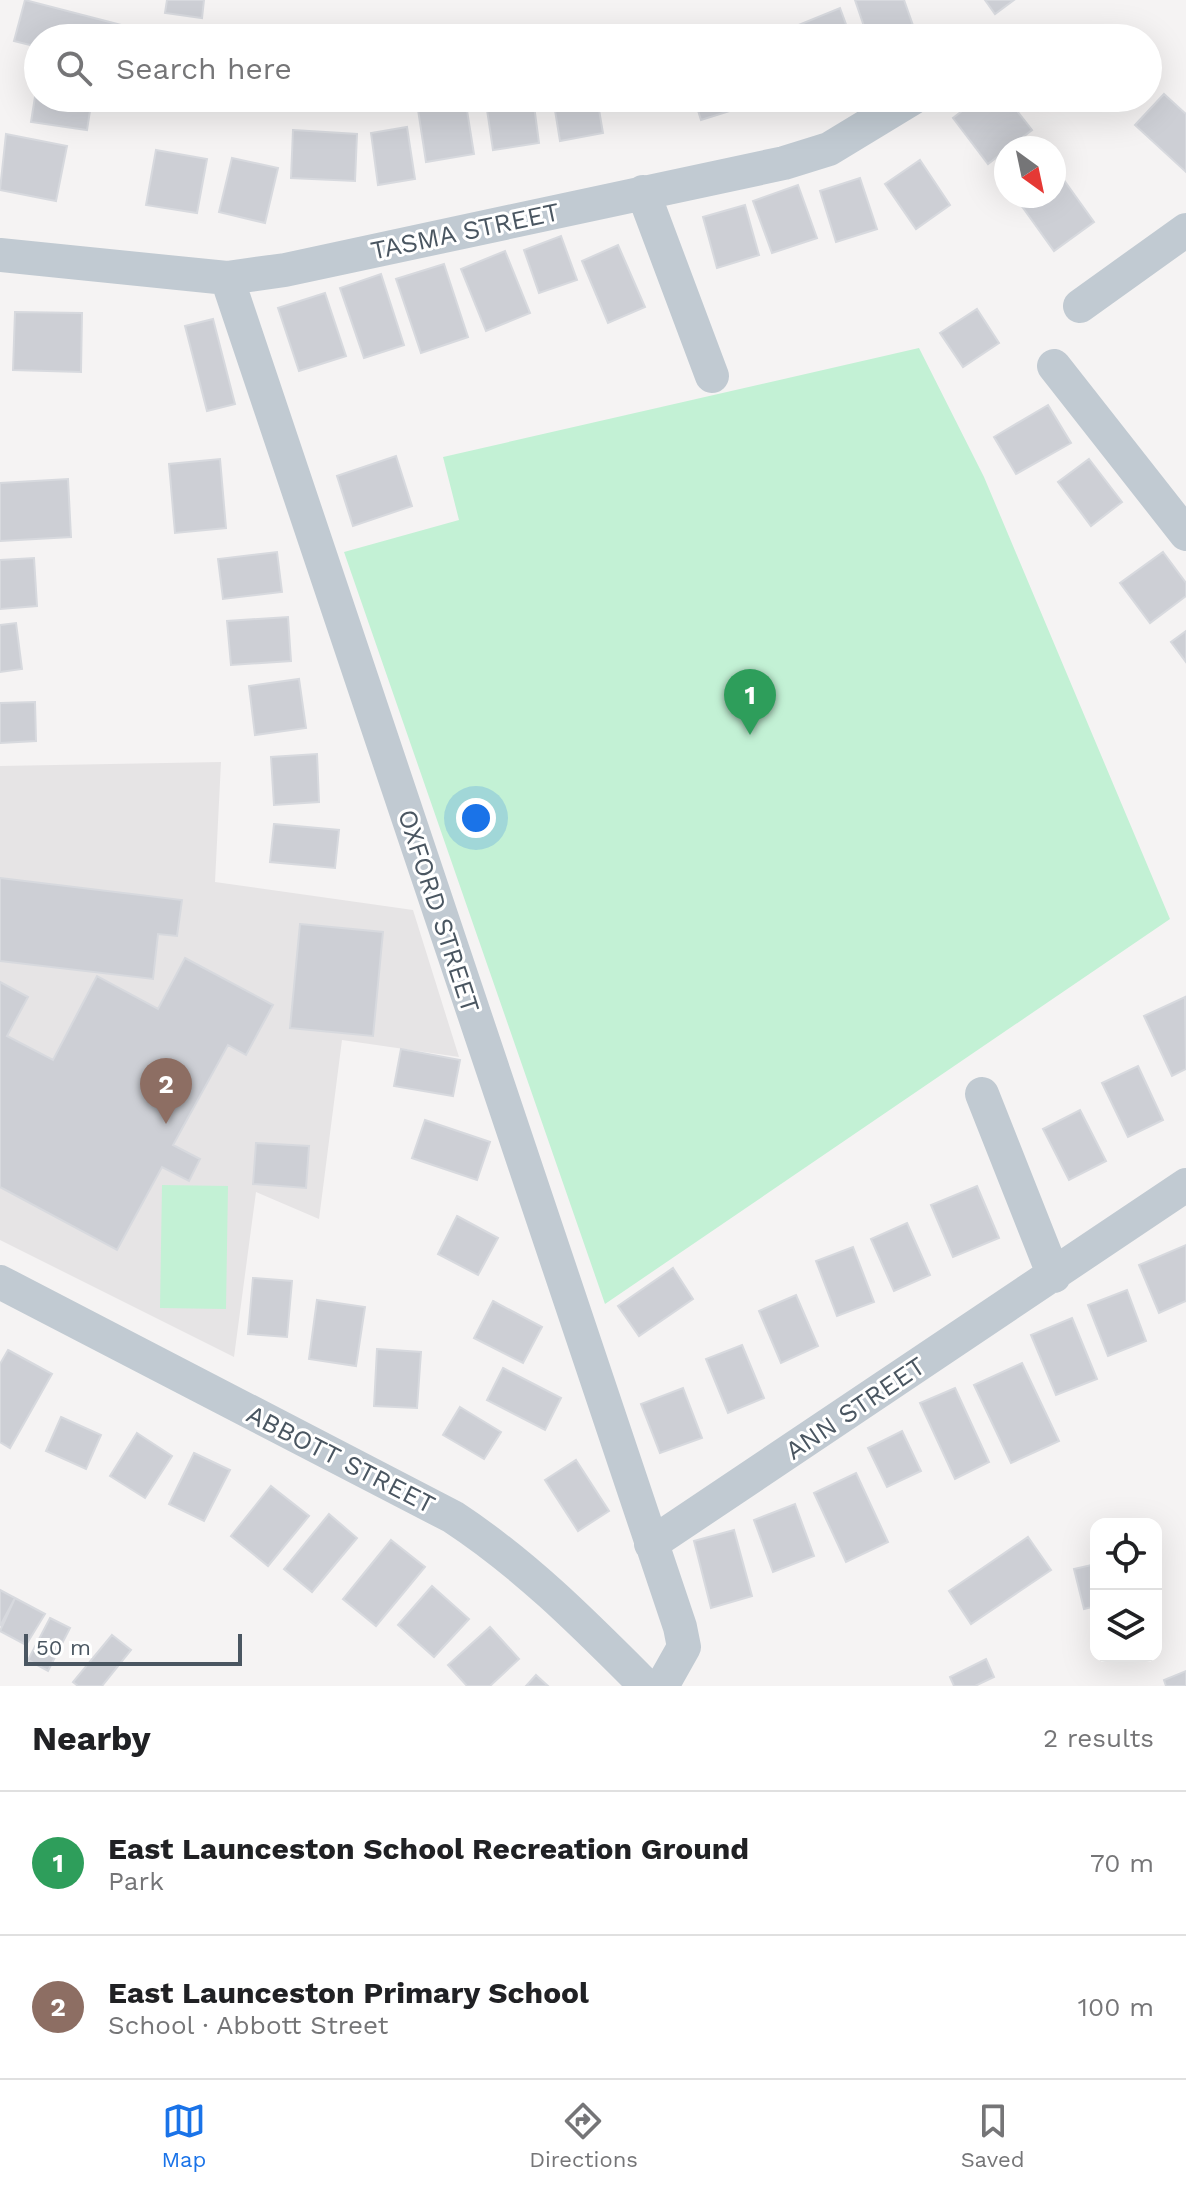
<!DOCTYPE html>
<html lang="en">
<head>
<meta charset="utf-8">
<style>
  body { margin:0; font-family:"Work Sans",sans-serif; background:#f6f6f6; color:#202124 }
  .controls { position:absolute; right:24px; bottom:24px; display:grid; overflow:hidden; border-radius:16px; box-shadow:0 8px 32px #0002 }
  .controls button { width:72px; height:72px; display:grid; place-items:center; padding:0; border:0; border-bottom:2px solid #e0e0e0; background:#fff; color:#202124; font:40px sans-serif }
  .compass { position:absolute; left:994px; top:136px; width:72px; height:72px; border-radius:50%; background:#fff; box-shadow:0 8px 32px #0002; rotate:147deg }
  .scale { position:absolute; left:24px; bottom:20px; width:218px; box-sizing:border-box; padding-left:8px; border:4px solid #4a5661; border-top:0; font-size:22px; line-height:28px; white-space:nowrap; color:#4a5661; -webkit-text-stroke:6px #fff; paint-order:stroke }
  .you { position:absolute; left:476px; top:818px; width:28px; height:28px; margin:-20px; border:6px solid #fff; border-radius:50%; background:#1a73e8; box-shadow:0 0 0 12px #1a73e833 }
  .badge { display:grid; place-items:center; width:52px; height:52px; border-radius:50%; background:#1a73e8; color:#fff; font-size:26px; font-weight:700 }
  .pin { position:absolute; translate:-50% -66px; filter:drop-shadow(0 2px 4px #0008) }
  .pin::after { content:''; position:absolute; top:42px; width:28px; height:24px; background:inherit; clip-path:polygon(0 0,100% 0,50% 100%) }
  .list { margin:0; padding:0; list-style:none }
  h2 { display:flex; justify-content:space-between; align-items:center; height:104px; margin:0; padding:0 32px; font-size:34px }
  h2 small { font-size:26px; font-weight:400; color:#757577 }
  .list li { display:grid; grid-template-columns:52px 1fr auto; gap:24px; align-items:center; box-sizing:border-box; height:144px; padding:0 32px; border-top:2px solid #e0e0e0 }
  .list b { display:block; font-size:30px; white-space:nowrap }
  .list p { margin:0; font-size:26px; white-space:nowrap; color:#757577 }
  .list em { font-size:26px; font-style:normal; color:#757577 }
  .icon { flex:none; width:44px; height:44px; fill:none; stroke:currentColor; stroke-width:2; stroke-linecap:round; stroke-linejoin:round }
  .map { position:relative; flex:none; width:1186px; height:1686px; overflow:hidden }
  .search { position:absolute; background:#fff; box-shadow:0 8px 32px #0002; left:24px; right:24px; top:24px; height:88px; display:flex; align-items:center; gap:20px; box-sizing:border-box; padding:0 28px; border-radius:44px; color:#757577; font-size:30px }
  .sheet { height:392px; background:#fff }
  nav { display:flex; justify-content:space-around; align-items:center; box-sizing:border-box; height:112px; border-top:2px solid #e0e0e0; background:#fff; font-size:22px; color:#757577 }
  nav a { display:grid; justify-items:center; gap:4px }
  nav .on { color:#1a73e8 }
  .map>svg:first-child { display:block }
  .education { fill:#e6e4e5 }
  .green { fill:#c3f1d5 }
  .building { fill:#cdcfd5; stroke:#d7d9de; stroke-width:2 }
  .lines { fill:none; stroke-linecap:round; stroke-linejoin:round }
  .minor { stroke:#c1cad2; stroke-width:34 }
  .labels { text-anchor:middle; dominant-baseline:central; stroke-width:6; stroke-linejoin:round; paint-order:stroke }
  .street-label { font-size:26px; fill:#4a5661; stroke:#fff }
</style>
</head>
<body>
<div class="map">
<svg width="1186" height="1686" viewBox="0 0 1186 1686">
  <rect width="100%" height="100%" fill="#f5f3f3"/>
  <path class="education" d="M221,762L215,882L413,910L459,1057L342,1040L319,1219L256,1192L234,1357L0,1240V766Z"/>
  <path class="green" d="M919,348L984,477L1170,919L605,1304L344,552L459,520L443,457Z
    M162,1185L228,1186L226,1309L160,1308Z"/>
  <path class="building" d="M25,0L125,26L121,38H38V47L14,41Z
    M167,0H204L202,18L165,13Z
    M855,0H904L916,34L906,38H868Z
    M985,0H1014L995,14Z
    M840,8L851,38H801L796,26Z
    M38,78V98H92L87,130L31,122Z
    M1164,94L1186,114V172L1135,125Z
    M449,98H465L474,154L426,162L417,103Z
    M533,98L539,143L493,150L486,103Z
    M553,98H597L603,133L560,141Z
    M694,98H739L742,107L701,120Z
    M979,98H1007L1032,130L988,164L953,118Z
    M407,127L415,179L378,185L371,133Z
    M293,130L357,134L355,181L291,178Z
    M6,134L67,146L56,201L0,190Z
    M156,150L207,159L197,213L146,205Z
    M232,158L278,168L265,223L219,212Z
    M920,160L950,205L916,229L885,184Z
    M1061,176L1094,222L1054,251L1021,205L1034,196H1054V181Z
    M860,178L877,229L836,242L820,191Z
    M798,185L817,238L772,253L753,201Z
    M745,205L759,255L717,268L703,217Z
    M561,236L577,280L539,293L524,250Z
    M618,245L645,307L608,323L582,261Z
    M505,251L530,313L486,331L461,269Z
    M444,264L468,337L421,353L396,279Z
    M381,274L404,345L364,358L340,288Z
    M325,293L346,356L299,371L278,308Z
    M977,309L999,343L963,367L940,333Z
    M15,312L82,313L81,372L13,370Z
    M213,319L235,404L207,411L185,326Z
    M1048,405L1071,443L1016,474L994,437Z
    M396,456L412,506L353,526L337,476Z
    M220,459L226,528L175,533L169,464Z
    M1089,459L1122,502L1091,526L1058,482Z
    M68,479L71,537L0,541V483Z
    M277,552L282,592L223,599L218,559Z
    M1163,552L1186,583V596L1150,623L1120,583Z
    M34,558L37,606L0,609V560Z
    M288,617L291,661L231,665L227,621Z
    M16,623L22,669L0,672V625Z
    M1186,631V662L1171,642Z
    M299,679L306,728L255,735L249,686Z
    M35,702L36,741L0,743V703Z
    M317,754L319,802L274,805L271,757Z
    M274,824L339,830L335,868L270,862Z
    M0,878L182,900L177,936L158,934L153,979L0,961Z
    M300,924L383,932L373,1036L290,1028Z
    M185,958L273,1005L246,1055L228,1045L173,1145L200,1159L189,1181L162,1167L117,1250L0,1187V982L28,997L7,1036L53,1060L97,976L158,1009Z
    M1185,997L1186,1069L1172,1076L1144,1016Z
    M401,1049L460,1060L453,1096L394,1086Z
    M1138,1066L1163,1120L1128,1137L1102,1083Z
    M1080,1110L1106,1161L1069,1180L1043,1129Z
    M425,1120L490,1142L477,1180L412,1158Z
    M256,1143L309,1146L306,1188L253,1184Z
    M977,1186L999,1238L953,1257L931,1205Z
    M457,1216L498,1238L478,1275L438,1254Z
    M907,1223L930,1275L894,1291L871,1239Z
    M1186,1245V1301L1159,1313L1139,1265Z
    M853,1247L874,1302L837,1316L816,1261Z
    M673,1268L693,1299L639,1336L618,1306Z
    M253,1278L292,1281L287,1337L248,1334Z
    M1127,1290L1146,1341L1108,1356L1088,1305Z
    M796,1295L818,1346L781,1363L759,1311Z
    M317,1300L365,1307L356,1366L309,1359Z
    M493,1301L542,1327L523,1363L474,1338Z
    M1072,1318L1097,1379L1056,1395L1031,1335Z
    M742,1345L764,1398L728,1413L706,1359Z
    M377,1349L421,1352L417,1408L374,1406Z
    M8,1350L52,1374L10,1448L0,1442V1364Z
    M1022,1363L1059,1441L1011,1463L974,1385Z
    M503,1368L561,1398L545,1430L487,1400Z
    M683,1388L702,1438L660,1453L641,1404Z
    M955,1388L989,1462L955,1479L920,1403Z
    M460,1407L501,1432L484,1459L443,1435Z
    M61,1417L101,1435L86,1469L46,1451Z
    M902,1431L921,1471L887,1487L868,1448Z
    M137,1433L172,1456L145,1498L110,1476Z
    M194,1453L230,1470L204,1521L169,1504Z
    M576,1460L609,1511L578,1531L545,1480Z
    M856,1473L888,1542L846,1562L814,1493Z
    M271,1486L309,1516L268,1566L231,1536Z
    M795,1504L814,1556L773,1572L754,1520Z
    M329,1514L357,1538L312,1592L284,1569Z
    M734,1530L752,1596L711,1608L694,1541Z
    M1028,1537L1051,1570L971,1624L949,1591Z
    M391,1540L425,1567L376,1626L343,1599Z
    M1096,1564V1606L1084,1609L1074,1569Z
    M432,1586L469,1619L434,1657L398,1625Z
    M0,1590L15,1598L0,1626Z
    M15,1598L45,1614L26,1645L0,1631Z
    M50,1618L70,1628L48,1671L28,1660Z
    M490,1627L519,1659L490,1686H467L448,1665Z
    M112,1635L131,1650L102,1686H78L73,1682Z
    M986,1659L994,1677L975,1686H954L950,1677Z
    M1186,1671V1686H1166L1164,1680Z
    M536,1675L548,1686H526Z"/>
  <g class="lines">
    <path class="minor" d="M643,192L712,376
      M0,255L227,278L285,270L784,163L829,149L913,98
      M227,278L680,1627L684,1647L662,1686
      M1080,306L1186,230
      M1054,366L1186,534
      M982,1094L1054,1276
      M0,1282L453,1517C526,1565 585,1625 646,1686
      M651,1544L1186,1185"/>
  </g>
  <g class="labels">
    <g class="street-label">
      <text transform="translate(465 231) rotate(-12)">TASMA STREET</text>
      <text transform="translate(439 911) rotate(72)">OXFORD STREET</text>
      <text transform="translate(855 1408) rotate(-34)">ANN STREET</text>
      <text transform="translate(341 1459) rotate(27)">ABBOTT STREET</text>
    </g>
  </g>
</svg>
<div class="controls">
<button><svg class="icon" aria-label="locate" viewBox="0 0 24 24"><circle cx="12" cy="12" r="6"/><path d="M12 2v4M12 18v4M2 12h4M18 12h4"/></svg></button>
<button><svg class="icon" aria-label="layers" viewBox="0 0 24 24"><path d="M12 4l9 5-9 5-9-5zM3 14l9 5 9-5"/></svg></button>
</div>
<svg class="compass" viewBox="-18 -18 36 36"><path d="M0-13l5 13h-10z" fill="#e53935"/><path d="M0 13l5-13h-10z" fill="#757577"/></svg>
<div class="scale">50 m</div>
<div class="you"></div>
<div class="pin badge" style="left:750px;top:735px;background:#2e9e5b">1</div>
<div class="pin badge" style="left:166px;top:1124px;background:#8d6e63">2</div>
<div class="search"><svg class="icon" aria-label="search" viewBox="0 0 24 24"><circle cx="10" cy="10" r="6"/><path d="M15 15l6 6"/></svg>Search here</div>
</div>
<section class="sheet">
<h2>Nearby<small>2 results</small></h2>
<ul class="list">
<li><span class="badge" style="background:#2e9e5b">1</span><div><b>East Launceston School Recreation Ground</b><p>Park</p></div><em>70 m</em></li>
<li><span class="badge" style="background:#8d6e63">2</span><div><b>East Launceston Primary School</b><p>School · Abbott Street</p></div><em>100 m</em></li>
</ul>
</section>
<nav>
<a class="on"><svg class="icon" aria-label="map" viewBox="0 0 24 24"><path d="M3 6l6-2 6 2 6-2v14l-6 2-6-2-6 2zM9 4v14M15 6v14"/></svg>Map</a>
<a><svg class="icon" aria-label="directions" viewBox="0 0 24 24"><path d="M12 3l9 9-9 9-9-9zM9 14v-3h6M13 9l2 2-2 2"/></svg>Directions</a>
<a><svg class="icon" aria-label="saved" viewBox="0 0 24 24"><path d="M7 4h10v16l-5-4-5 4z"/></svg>Saved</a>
</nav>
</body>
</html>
